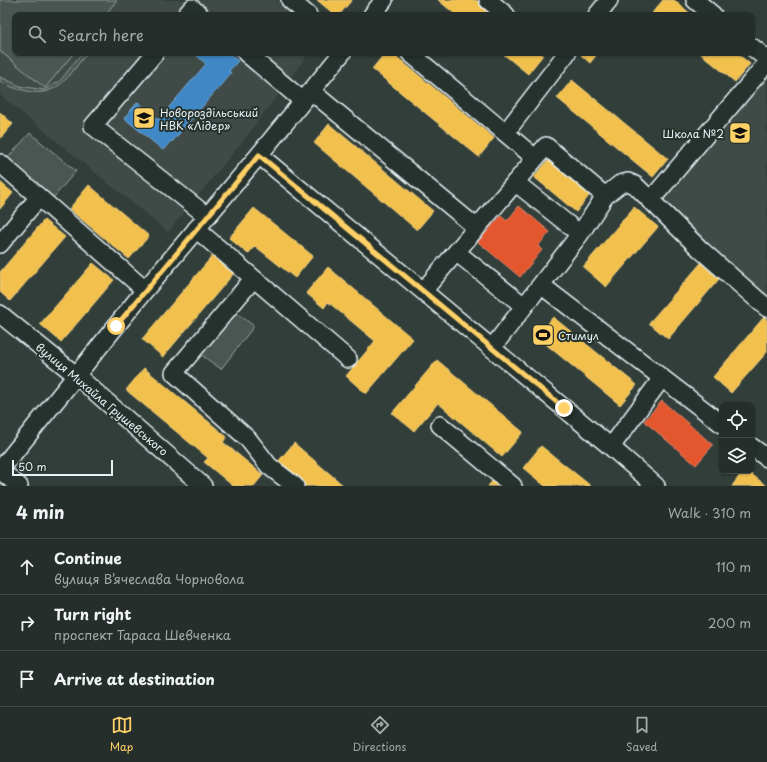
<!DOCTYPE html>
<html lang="en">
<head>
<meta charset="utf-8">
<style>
  body { margin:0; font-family:"Playpen Sans",sans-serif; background:#323a37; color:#f1f3f6 }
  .controls { position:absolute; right:12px; bottom:12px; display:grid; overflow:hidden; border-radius:8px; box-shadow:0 1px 3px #0004 }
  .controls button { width:36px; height:36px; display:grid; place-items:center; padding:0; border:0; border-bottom:1px solid #424a47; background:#262e2b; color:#f1f3f6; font:20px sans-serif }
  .scale { position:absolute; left:12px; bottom:10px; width:101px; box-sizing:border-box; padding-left:4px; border:2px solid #e8f1f8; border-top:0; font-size:11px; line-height:14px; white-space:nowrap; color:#e8f1f8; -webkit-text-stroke:3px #26332d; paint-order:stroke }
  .stop { position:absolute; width:12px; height:12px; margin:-9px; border:3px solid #ffd166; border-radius:50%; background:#fff }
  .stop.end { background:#ffd166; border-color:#fff; box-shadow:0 1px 4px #0008 }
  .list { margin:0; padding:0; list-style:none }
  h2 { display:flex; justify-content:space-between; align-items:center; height:52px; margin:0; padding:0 16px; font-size:17px }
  h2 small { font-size:13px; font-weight:400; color:#a4a8a9 }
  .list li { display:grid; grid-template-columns:26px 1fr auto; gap:12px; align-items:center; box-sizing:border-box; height:56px; padding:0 16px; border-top:1px solid #424a47 }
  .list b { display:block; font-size:15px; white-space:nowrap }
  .list p { margin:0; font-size:13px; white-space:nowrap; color:#a4a8a9 }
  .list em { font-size:13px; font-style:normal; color:#a4a8a9 }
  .icon { flex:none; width:22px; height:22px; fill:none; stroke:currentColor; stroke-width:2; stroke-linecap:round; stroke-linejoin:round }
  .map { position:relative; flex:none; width:767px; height:486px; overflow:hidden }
  .search { position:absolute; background:#262e2b; box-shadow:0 1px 3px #0004; left:12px; right:12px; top:12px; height:44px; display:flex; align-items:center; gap:10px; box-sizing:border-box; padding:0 14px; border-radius:8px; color:#a4a8a9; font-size:15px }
  .sheet { height:220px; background:#262e2b }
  nav { display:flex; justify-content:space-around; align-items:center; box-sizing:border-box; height:56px; border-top:1px solid #424a47; background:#262e2b; font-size:11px; color:#a4a8a9 }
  nav a { display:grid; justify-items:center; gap:2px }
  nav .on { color:#ffd166 }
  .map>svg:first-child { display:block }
  .built { fill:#3f4b46 }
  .green { fill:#495651; stroke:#98a4a4 }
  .homes { fill:#f2c14e; stroke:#efcf81 }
  .shops { fill:#e4572e; stroke:#e5856b }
  .schools { fill:#3f88c5; stroke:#72a8d4 }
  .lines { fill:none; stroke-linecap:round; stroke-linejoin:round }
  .minor-casing { stroke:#e8f1f8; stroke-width:20 }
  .minor { stroke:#26332d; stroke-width:17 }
  .route { stroke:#ffd166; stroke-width:5 }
  .labels { text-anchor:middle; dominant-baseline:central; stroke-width:4; stroke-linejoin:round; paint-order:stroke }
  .poi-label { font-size:11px; fill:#e8f1f8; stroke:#26332d; text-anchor:start }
  .street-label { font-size:11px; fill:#e8f1f8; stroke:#26332d }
</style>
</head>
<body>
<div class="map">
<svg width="767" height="486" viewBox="0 0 767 486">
  <rect width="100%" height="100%" fill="#323e39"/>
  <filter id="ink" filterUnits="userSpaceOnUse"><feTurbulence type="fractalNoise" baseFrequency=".025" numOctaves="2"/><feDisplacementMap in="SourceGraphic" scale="8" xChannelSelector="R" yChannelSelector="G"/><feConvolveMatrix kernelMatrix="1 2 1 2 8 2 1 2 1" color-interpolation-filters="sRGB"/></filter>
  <g filter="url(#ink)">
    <path class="built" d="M0,0H277L295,15H15V53H309L243,141L168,232L0,95Z
      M767,69V302L658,197Z"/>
    <path class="green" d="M0,0H117L105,15H15V53H74L45,88L0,51Z
      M82,53H87C68,76 57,100 23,90C14,88 8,86 0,81V77L20,86L44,90L60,81Z
      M30,133L76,171L52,199L6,160Z
      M234,311L254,326L221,369L200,354Z"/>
    <path class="homes" d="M317,0H352L339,15H335Z
      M438,0H476L494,15H456Z
      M663,0H674L692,15H655L652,13Z
      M385,53H392L494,138L479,157L372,69Z
      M502,53H540L543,55L528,74Z
      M583,53H598L590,63L581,55Z
      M700,53H737L750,64L735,82Z
      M572,80L668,159L653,177L557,98Z
      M0,112L13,124L0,139Z
      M329,124L433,211L417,230L314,143Z
      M551,157L593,191L576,212L534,177Z
      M0,182L13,193L0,209Z
      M89,185L149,236L129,259L69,209Z
      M634,207L658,227L606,287L583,267Z
      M254,208L313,256L295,278L255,246L248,254L229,238Z
      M44,220L65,237L10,301L0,292V272Z
      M214,254L235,272L163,357L142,339Z
      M93,263L114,280L61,342L40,324Z
      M701,263L719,279L668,339L649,323Z
      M328,267L413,339L366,394L346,376L375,341L328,302L324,308L306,293Z
      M553,317L637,385L620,405L537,337Z
      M764,317L767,320V352L731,393L713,377Z
      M437,360L523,432L502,457L438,403L414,431L392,413Z
      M144,368L227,437L223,442L263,475L254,486H233L204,462L208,458L126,390Z
      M294,443L344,486H301L276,464Z
      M541,446L591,486H545L523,468Z
      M743,471H747L767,486H732Z
      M494,479L503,486H488Z"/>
    <path class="shops" d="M519,206L550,232L538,246L542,250L520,277L478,242L501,216L507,221Z
      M662,401L713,445L696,465L644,421Z"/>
    <path class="schools" d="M194,53H228L238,61L229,71L231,73L172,142L171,141L163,150L124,118L138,102L158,120L206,64Z"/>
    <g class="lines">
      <g class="minor-casing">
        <path id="minor" d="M290,0L308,15
          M488,0L506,15
          M695,0L713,15
          M186,15L192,8L200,15
          M372,15L384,0
          M597,15L609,0
          M752,47L767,59
          M155,53L93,126L207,216
          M246,53L303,101
          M410,53L535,158
          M311,91L477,228
          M506,132L567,53
          M259,155L611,447L656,486
          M0,163L145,290
          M515,182L580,234
          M650,201L767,63
          M196,229L348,359
          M0,244L39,197
          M456,252L524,306
          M253,279L174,373L248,439L269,466L295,486
          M541,285L722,424
          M423,291L546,146L605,196
          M0,314L77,376L203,486
          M492,348L580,234L605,196L620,184L628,182L635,185L700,249L767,308
          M440,425L513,486
          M611,447L662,378
          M752,447L767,458
          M0,470L145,290L259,155L342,53
          M0,470L19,486"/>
      </g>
      <use href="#minor" class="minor"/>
    </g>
  </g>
  <g class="lines" filter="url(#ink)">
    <path class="route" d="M116,326L259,155L564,408"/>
  </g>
  <defs>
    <g id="school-square" transform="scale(1.15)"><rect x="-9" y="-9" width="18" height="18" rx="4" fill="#ffd166" stroke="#26332d"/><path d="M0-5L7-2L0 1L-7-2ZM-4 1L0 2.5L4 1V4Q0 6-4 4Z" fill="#111"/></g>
    <g id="stadium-square" transform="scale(1.15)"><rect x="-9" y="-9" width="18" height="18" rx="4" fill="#ffd166" stroke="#26332d"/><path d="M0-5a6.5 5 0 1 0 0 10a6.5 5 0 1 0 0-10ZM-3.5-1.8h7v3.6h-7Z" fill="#111"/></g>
  </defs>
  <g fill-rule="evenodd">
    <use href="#school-square" x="144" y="118"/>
    <use href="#school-square" x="740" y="133"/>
    <use href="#stadium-square" x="543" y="335"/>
  </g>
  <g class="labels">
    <g class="poi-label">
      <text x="160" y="112">Новороздільський<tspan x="160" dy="13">НВК «Лідер»</tspan></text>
      <text x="724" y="133" text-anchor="end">Школа №2</text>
      <text x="558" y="335">Стимул</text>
    </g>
    <g class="street-label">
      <text transform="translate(102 399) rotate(40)">вулиця Михайла Грушевського</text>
    </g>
  </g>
</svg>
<div class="controls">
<button><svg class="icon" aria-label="locate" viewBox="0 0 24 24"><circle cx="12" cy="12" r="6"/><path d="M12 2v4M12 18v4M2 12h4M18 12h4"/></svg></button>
<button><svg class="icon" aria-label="layers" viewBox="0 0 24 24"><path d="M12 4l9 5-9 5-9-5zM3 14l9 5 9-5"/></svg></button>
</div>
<div class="scale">50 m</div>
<div class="stop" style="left:116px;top:326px"></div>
<div class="stop end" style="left:564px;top:408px"></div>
<div class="search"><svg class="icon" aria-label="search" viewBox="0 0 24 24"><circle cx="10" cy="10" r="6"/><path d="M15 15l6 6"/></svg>Search here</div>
</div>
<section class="sheet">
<h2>4 min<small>Walk · 310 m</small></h2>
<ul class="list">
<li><svg class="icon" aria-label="ahead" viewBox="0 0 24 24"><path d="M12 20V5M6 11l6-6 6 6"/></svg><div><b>Continue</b><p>вулиця Вʼячеслава Чорновола</p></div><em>110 m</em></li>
<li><svg class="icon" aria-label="right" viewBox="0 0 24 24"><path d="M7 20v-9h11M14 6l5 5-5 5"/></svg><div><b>Turn right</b><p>проспект Тараса Шевченка</p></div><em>200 m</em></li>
<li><svg class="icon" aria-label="arrive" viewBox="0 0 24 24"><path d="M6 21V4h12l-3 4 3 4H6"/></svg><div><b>Arrive at destination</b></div></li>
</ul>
</section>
<nav>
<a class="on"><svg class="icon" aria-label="map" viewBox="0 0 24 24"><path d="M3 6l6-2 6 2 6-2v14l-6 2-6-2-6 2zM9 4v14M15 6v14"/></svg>Map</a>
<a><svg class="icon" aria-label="directions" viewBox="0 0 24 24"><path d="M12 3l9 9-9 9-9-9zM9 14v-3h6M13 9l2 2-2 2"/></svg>Directions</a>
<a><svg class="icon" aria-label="saved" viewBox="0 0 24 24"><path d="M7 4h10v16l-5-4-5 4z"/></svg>Saved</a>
</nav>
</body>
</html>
